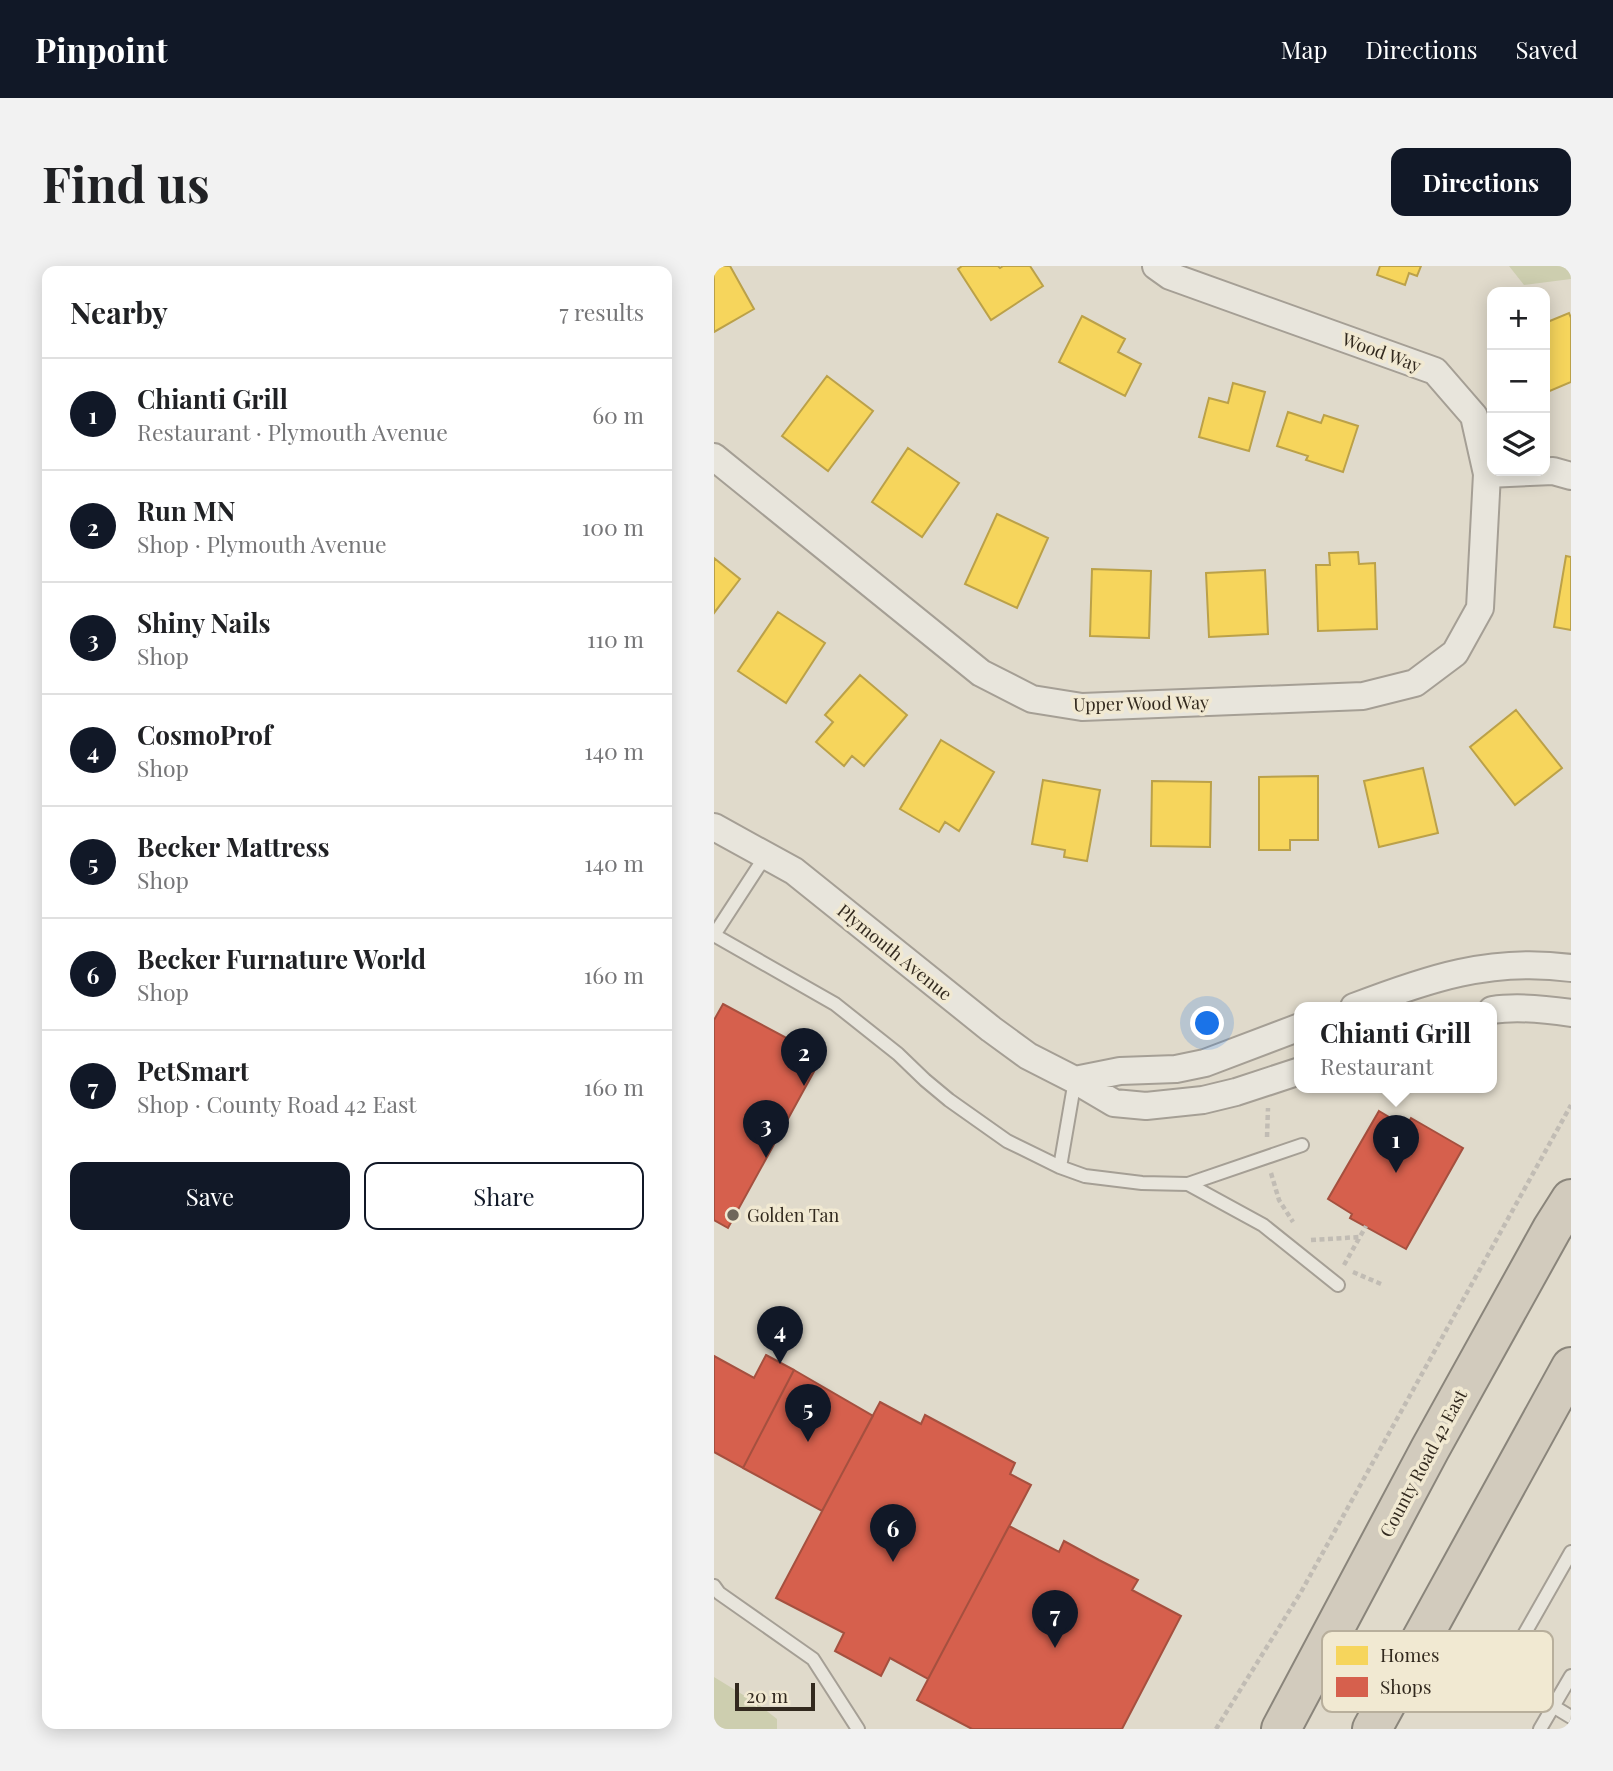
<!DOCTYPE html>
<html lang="en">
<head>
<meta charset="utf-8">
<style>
  body { margin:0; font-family:"Playfair Display",serif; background:#f2f2f2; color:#202124 }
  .controls { position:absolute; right:21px; top:21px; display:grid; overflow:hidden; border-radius:14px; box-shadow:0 4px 18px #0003 }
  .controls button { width:63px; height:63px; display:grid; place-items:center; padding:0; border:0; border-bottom:2px solid #e0e0e0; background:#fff; color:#202124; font:35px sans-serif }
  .scale { position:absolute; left:21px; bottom:18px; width:80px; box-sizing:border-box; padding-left:7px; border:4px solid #32291e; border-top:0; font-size:19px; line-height:24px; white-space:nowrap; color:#32291e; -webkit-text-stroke:5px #f1e9d2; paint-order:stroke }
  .you { position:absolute; left:494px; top:758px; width:24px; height:24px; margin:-18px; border:5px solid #fff; border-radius:50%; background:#1a73e8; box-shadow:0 0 0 10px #1a73e833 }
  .badge { display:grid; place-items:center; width:46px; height:46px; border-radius:50%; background:#111827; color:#fff; font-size:23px; font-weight:700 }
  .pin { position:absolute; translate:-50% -58px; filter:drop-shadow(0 2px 4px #0008) }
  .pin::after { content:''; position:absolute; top:37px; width:24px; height:21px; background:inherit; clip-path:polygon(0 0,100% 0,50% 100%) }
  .popup { position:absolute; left:580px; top:736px; width:203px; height:91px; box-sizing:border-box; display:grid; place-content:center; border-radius:14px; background:#fff; filter:drop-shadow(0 2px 5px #0005); font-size:23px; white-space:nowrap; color:#757577 }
  .popup b { font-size:26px; color:#202124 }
  .popup::after { content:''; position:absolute; left:50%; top:100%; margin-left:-14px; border:14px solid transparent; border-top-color:#fff }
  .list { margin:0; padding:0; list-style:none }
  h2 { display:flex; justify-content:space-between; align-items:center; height:91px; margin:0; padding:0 28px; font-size:30px }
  h2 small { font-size:23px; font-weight:400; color:#757577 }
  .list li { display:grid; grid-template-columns:46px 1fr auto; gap:21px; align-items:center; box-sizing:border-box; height:112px; padding:0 28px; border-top:2px solid #e0e0e0 }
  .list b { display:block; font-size:26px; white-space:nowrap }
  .list p { margin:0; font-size:23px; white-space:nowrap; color:#757577 }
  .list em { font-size:23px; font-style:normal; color:#757577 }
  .actions { display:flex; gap:14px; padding:21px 28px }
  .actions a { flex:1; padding:16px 0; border:2px solid #111827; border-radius:14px; text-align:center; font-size:24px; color:#111827 }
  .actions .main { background:#111827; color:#fff }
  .icon { flex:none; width:38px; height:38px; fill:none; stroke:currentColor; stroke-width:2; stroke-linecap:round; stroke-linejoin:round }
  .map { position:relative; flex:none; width:857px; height:1463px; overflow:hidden; border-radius:14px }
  header { display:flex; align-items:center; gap:42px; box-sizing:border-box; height:98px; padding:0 35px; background:#111827; color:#fff }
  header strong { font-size:33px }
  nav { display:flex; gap:38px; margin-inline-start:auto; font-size:24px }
  .intro { display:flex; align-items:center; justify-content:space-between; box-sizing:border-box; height:168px; padding:0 42px }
  h1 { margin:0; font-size:49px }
  .button { padding:18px 32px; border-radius:14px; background:#111827; color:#fff; font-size:24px; font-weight:700 }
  main { display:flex; gap:42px; padding:0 42px }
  aside { flex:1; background:#fff; border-radius:14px; box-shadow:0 4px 18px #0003 }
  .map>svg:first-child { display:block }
  .green { fill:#cdceaf }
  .homes { fill:#f6d55c; stroke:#bba149; stroke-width:2 }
  .shops { fill:#d6604d; stroke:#a5503f; stroke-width:2 }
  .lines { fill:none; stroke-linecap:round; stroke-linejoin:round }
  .lane-casing { stroke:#a59f95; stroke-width:16 }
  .street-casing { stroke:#a59f95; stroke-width:30 }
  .highway-casing { stroke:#8a857b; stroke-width:42 }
  .path { stroke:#c1bcb4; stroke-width:4.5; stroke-dasharray:5 3.5; stroke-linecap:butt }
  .lane { stroke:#e8e5dc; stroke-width:12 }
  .street { stroke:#e8e5dc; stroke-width:26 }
  .highway { stroke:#d2cbbd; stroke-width:38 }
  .poi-dot { fill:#6f675b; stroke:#f1e9d2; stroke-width:2.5 }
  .labels { text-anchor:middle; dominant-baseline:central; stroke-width:7; stroke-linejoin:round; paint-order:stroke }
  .street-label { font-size:18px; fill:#32291e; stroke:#f1e9d2 }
  .poi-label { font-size:18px; fill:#32291e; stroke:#f1e9d2; text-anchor:start }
  .key { fill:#f1e9d2; stroke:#b8af9c; stroke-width:2 }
  .key-label { font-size:19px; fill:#32291e }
</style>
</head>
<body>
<header>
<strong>Pinpoint</strong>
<nav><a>Map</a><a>Directions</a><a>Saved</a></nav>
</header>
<div class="intro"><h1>Find us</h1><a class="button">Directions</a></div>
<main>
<aside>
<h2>Nearby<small>7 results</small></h2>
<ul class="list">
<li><span class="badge">1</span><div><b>Chianti Grill</b><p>Restaurant · Plymouth Avenue</p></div><em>60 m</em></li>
<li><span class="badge">2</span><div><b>Run MN</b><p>Shop · Plymouth Avenue</p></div><em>100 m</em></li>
<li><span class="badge">3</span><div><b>Shiny Nails</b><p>Shop</p></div><em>110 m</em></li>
<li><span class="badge">4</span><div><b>CosmoProf</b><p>Shop</p></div><em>140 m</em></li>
<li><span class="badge">5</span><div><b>Becker Mattress</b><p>Shop</p></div><em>140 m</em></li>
<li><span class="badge">6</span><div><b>Becker Furnature World</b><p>Shop</p></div><em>160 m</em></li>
<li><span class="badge">7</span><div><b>PetSmart</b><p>Shop · County Road 42 East</p></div><em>160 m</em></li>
</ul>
<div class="actions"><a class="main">Save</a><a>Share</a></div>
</aside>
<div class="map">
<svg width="857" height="1463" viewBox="0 0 857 1463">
  <rect width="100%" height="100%" fill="#e0dacb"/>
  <path class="green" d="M795,0H857V13L810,19Z
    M0,1411L44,1438L63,1453V1463H0Z"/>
  <path class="homes" d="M0,0H16L40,43L0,66Z
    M248,0H284L286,2L289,0H316L329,20L277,54L244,3Z
    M666,0H707L703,10L695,7L691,19L663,9Z
    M855,47L857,52V116L831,127V57Z
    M368,50L411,73L404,86L427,98L411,130L345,96Z
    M113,110L159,145L114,205L68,170Z
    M519,117L551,126L535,185L485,171L495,132L514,137Z
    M574,146L607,157L610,149L644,160L629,206L592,194L594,190L563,180Z
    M194,182L245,217L208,271L158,236Z
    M283,248L334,272L303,342L251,318Z
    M644,286L645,298L661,297L663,363L604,365L602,299H616L615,287Z
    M852,290L857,291V364L840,361Z
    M0,292L26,313L0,347Z
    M378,303L437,305L435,372L376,370Z
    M551,304L554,368L495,371L492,307Z
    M64,346L111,377L72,437L24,405Z
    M146,409L193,449L150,500L138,490L130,500L102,476L119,456L111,449Z
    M802,444L848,502L801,539L756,481Z
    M227,474L280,506L245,565L231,556L225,566L186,543Z
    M709,502L724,567L665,581L650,515Z
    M604,510V574H576V584H545V511Z
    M329,514L386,524L373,595L350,591L351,584L318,578Z
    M438,515L497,516L496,581L437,580Z"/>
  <path class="shops" d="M9,738L108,791L14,962L0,954V754Z
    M665,845L692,861L697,852L749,882L692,983L636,952L638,948L614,933Z
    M52,1089L80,1104L29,1202L0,1186V1090L40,1112Z
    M80,1104L159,1150L108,1245L29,1202Z
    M166,1136L207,1158L211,1149L301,1197L296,1208L317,1219L214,1413L176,1392L167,1410L121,1385L130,1367L62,1332Z
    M295,1260L345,1286L350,1275L385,1294L424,1314L418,1324L467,1350L408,1463H258L203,1434Z"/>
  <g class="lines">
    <g class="lane-casing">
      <path id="lane" d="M0,669L121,738L184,788L211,814L235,834L293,875L346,901L371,910L428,917L474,918L549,959L624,1019
        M0,669L52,589
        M346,901L361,814
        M474,918L588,879
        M857,1286L795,1395L801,1417L857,1451
        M0,1320L5,1327L99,1393L144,1463
        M826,1463L857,1410"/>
    </g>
    <g class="street-casing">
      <path id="street" d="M0,191L267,407L318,433L368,441L649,430L701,417L741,387L766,342L773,208L760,150L721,105L456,10L442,0
        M773,208L839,205L857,210
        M0,561L80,605L277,763L314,790L361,814L400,837L432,840L489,834L522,826L586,805
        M640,741C713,713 777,691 857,702
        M778,744C804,740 831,743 857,747
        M361,814L406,805L462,803L491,797L586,761"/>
    </g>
    <g class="highway-casing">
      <path id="highway" d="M567,1463L716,1183L838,963L857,933
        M658,1463L857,1101"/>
    </g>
    <path class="path" d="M553,871L554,842
      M557,907L565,934L579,956
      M597,974L646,971
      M630,999L652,960
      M639,1006L667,1018
      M502,1463L587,1326L857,839"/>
    <use href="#lane" class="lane"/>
    <use href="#street" class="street"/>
    <use href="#highway" class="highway"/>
  </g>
  <circle class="poi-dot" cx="19" cy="949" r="7"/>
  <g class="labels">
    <g class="street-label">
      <text transform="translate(668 86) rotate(20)">Wood Way</text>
      <text transform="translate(427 437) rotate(-1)">Upper Wood Way</text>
      <text transform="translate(181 686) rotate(39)">Plymouth Avenue</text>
      <text transform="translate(709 1197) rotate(-62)">County Road 42 East</text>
    </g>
    <g class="poi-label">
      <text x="33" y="949">Golden Tan</text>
    </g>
  </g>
  <rect x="608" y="1365" width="231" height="81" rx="10" class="key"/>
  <rect x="622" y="1380" width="32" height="19" fill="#f6d55c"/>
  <rect x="622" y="1411" width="32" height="20" fill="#d6604d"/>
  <g class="key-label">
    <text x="666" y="1396">Homes</text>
    <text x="666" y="1428">Shops</text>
  </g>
</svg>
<div class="controls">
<button>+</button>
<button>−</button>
<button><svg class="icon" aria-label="layers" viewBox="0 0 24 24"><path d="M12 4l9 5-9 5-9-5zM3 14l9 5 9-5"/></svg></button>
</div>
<div class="scale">20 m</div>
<div class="you"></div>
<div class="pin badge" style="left:682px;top:907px">1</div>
<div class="popup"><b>Chianti Grill</b>Restaurant</div>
<div class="pin badge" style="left:90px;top:820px">2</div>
<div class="pin badge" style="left:52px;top:892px">3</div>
<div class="pin badge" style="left:66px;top:1098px">4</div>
<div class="pin badge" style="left:94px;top:1176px">5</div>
<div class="pin badge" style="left:179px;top:1296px">6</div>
<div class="pin badge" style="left:341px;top:1382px">7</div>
</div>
</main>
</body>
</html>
